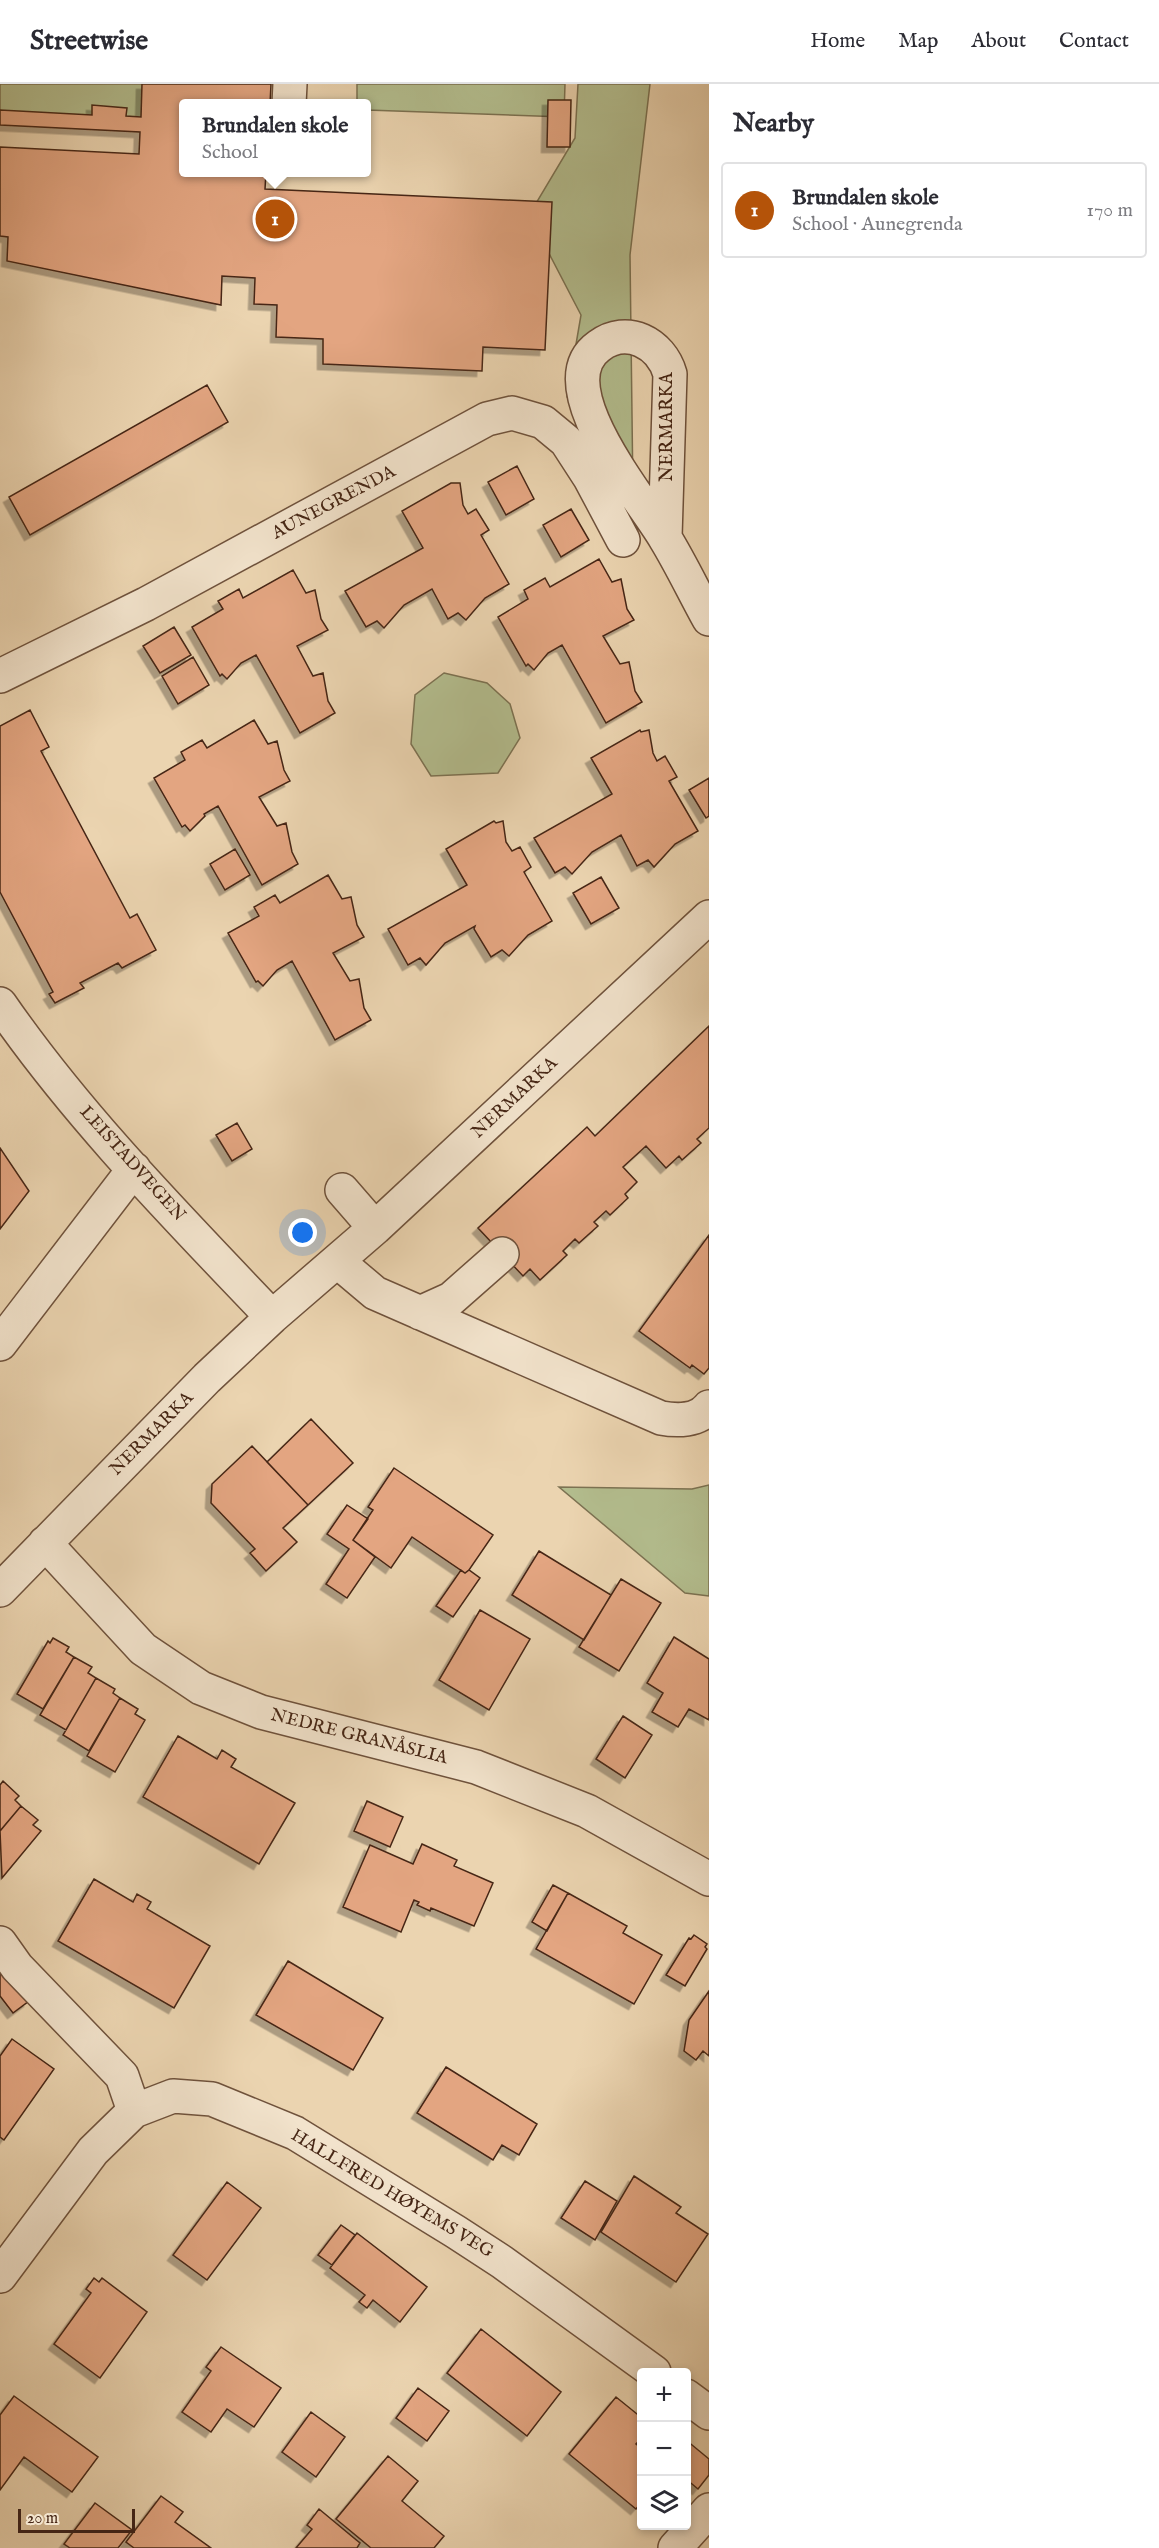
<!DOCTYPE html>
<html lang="en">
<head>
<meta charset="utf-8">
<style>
  body { margin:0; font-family:"IM FELL English",serif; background:#f2f2f3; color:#2b2b33 }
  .controls { position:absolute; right:18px; bottom:18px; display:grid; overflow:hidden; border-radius:6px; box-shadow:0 3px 9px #0003 }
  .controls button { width:54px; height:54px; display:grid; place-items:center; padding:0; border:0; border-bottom:2px solid #e1e1e2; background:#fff; color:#2b2b33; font:30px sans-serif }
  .scale { position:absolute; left:18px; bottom:15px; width:117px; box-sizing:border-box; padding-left:6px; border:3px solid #462615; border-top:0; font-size:16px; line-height:21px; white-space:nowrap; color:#462615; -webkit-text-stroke:4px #f2e3cc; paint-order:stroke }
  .you { position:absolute; left:303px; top:1149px; width:21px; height:21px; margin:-15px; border:4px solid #fff; border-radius:50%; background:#1a73e8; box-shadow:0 0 0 9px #1a73e833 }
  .badge { display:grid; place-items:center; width:39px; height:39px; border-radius:50%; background:#b45309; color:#fff; font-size:20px; font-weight:700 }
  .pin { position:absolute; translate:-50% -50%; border:3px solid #fff; box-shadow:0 2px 6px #0006 }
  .popup { position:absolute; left:179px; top:15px; width:192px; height:78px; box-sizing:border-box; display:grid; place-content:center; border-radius:6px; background:#fff; filter:drop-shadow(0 2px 4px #0005); font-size:20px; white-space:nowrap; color:#7c7c81 }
  .popup b { font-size:22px; color:#2b2b33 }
  .popup::after { content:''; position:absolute; left:50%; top:100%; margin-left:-12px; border:12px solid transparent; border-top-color:#fff }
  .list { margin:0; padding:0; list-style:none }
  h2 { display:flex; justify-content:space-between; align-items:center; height:78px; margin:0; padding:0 24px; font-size:26px }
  h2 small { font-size:20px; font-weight:400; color:#7c7c81 }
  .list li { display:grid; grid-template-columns:39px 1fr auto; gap:18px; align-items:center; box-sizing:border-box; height:96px; margin:0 12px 12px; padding:0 12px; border:2px solid #e1e1e2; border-radius:6px }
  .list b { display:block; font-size:22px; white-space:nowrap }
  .list p { margin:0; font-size:20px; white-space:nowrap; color:#7c7c81 }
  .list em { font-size:20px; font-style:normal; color:#7c7c81 }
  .icon { flex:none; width:33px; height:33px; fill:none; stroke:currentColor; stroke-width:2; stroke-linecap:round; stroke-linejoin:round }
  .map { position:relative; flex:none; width:709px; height:2464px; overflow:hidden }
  header { display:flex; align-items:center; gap:36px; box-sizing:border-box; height:84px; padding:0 30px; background:#fff; border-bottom:2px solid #e1e1e2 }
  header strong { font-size:28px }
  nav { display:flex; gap:33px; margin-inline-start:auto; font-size:21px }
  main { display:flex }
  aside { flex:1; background:#fff }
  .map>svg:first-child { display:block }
  .green { fill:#b3bd8e; stroke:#7c7252; stroke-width:1.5 }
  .building { fill:#e3a581; stroke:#462615; stroke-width:1.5; filter:url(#shadow) }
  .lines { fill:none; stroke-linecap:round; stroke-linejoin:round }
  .minor-casing { stroke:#6f523c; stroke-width:36 }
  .minor { stroke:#f2e3cc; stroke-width:33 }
  .labels { text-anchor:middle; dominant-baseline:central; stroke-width:4.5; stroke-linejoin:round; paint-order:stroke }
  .street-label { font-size:18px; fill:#462615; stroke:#f2e3cc }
</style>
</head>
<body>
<header>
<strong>Streetwise</strong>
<nav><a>Home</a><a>Map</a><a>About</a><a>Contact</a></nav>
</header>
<main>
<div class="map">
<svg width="709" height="2464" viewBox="0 0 709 2464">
  <defs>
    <filter id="shadow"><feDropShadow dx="-5.5" dy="5.5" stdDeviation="0" flood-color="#0004"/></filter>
  </defs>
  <rect width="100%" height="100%" fill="#ebd4b0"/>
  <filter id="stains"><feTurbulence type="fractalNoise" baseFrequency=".00333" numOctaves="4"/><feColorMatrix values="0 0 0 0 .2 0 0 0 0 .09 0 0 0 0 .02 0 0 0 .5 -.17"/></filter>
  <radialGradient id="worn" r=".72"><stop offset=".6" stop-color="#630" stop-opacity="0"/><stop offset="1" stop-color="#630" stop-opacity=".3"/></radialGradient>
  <path class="green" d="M0,0H143L142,35L0,29Z
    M357,0H565L564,33L367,26L366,20H357Z
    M578,0H650L630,171L633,411L602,336L567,313L581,231L529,131L575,54Z
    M444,589L487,599L510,620L520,654L498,689L431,692L411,660L415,611Z
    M709,1401V1512L685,1509L559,1403L692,1405Z"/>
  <path class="building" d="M142,0H271L270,20H184V88H266L265,105L552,118L545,266L483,263L482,287L323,280V255L276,253L277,221L254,220L255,194L222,192L221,221L7,177L8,153L0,152V63L139,70L140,48L0,41V26L92,31V21L127,24L126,32L141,33Z
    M548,16H571L570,63H547Z
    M207,301L228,338L30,451L9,413Z
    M517,382L534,415L506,431L488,398Z
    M451,399H460L463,421L468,430L476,425L489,446L481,451L509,500L485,514L466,536L458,529L448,535L432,505L404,521L384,544L377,537L366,543L345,507L423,464L402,427Z
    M571,425L589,456L561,473L543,441Z
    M599,475L612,498L621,495L627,525L634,536L603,552L620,580L629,578L635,607L642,618L606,639L562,561L548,569L534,586L528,580L526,582L498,533L528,515L524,506L545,494L550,503Z
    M293,486L306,509L315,506L321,535L328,546L297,562L313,592L323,589L328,617L335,629L300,649L256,571L241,579L227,595L222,590L220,592L192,543L223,525L218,517L239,505L243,514Z
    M174,543L191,571L160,589L143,562Z
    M193,573L209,601L178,620L162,592Z
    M30,626L49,663L41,667L130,834L137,830L156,866L122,884L118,879L80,899L84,904L55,919L49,910L53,908L0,808V642Z
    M254,636L268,660L277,657L284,686L290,697L259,713L277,742L286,739L292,768L298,780L262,801L218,722L204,730L205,732L190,747L185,741L182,743L154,694L185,676L181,668L202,656L207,664Z
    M640,646L641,648L649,646L653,669L657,677L665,672L677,693L669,697L698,747L675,760L654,783L648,776L637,782L621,751L592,768L572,790L565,783L555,789L534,754L612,710L591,674Z
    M709,694V732L706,734L689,706Z
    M494,737L496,739L503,737L506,758L512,767L520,763L531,783L524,788L552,837L528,851L509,872L502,866L491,873L474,845L475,842L445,859L426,881L420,874L408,881L388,845L467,801L446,765Z
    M235,765L250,791L225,806L210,780Z
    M328,791L342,815L351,813L357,841L364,853L333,869L350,897L359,895L364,924L371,936L335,956L292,877L277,886L263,902L258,897L256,898L228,849L259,832L254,823L275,811L280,819Z
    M601,793L619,824L591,840L573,809Z
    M709,942V1044L697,1055L701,1059L682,1076L679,1072L666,1084L646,1062L623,1083L637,1098L625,1110L628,1114L610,1131L606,1127L594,1138L598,1142L579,1159L575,1155L563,1167L567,1171L540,1196L530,1185L523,1192L478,1144L587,1043L595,1052Z
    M237,1039L252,1065L232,1077L216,1051Z
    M0,1064L29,1107L0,1145Z
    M709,1151V1284L704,1290L692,1281L690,1284L639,1247Z
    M311,1335L353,1379L308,1421L267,1378Z
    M252,1362L308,1421L283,1444L297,1458L266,1487L250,1469L255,1465L211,1419L212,1400Z
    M394,1384L493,1451L469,1486L465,1489L412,1453L391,1484L353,1456L373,1426L368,1423Z
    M347,1421L368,1435L353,1456L375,1473L347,1514L326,1500L349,1465L327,1450Z
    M539,1467L611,1511L584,1556L512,1511Z
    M461,1486L465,1489L469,1486L480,1494L453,1533L436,1522Z
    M621,1495L661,1519L619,1587L579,1563Z
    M480,1526L530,1555L489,1626L439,1596Z
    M674,1553L709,1575V1636L689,1625L678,1643L652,1628L663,1609L647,1599Z
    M53,1554L69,1563L66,1568L74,1573L43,1625L17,1610L48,1557L50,1559Z
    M74,1573L92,1583L88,1589L96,1594L66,1646L40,1631Z
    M96,1594L115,1605L113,1609L120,1614L89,1667L63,1651Z
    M120,1614L138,1625L135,1630L145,1636L115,1688L87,1672Z
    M623,1632L652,1651L625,1694L596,1675Z
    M178,1652L217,1675L222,1666L236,1675L231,1683L295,1719L259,1780L143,1713Z
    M3,1697L19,1712L15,1716L21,1722L0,1747V1701Z
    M367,1717L403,1733L390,1763L354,1747Z
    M21,1722L38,1736L33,1741L41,1747L2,1794L0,1747Z
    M422,1760L457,1776L454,1782L493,1799L474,1842L431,1824L430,1827L417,1821L419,1818L414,1816L401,1848L343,1823L370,1761L413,1780Z
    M94,1795L133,1818L137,1810L151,1818L147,1825L210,1862L174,1924L58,1857Z
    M553,1801L568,1809L547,1847L532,1838Z
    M568,1809L627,1842L623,1849L662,1871L634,1920L536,1865Z
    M694,1851L707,1860L705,1863L707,1865L685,1902L666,1891L689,1854L691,1855Z
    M288,1877L383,1934L353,1986L256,1931Z
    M6,1887L29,1917L13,1929L0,1912V1891Z
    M709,1907V1972L703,1967L696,1976L684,1967L689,1936Z
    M12,1955L54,1985L4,2056L0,2053V1972Z
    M446,1983L537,2040L519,2071L502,2061L493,2076L417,2029Z
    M634,2092L681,2123L676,2129L708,2150L676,2198L601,2148Z
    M585,2097L617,2117L595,2156L561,2134Z
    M227,2098L261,2124L207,2196L173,2171Z
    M341,2141L355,2151L332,2181L318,2171Z
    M357,2149L427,2203L400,2238L373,2216L367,2224L359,2218L365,2211L330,2184Z
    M94,2194L99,2198L102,2194L147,2228L100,2294L54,2260L91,2209L86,2205Z
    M481,2245L561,2308L527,2352L447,2289Z
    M221,2263L281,2304L254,2343L227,2325L211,2348L182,2328L211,2287L206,2283Z
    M418,2304L449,2327L427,2357L396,2334Z
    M14,2312L98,2373L72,2408L24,2373L0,2406V2331Z
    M616,2313L642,2334V2354L636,2360L642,2365V2418L636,2425L569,2370Z
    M311,2328L345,2353L316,2393L282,2368Z
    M686,2356L709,2375V2391L698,2405L686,2395Z
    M388,2372L418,2397L402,2417L444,2452L434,2464H371L336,2435Z
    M161,2412L183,2428L175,2438L211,2464H134L126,2458Z
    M95,2419L132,2446L118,2464H70L64,2460Z
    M319,2425L360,2459L357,2464H296L312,2445L307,2441Z"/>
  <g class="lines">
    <g class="minor-casing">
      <path id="minor" d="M289,20L290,0
        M665,453L670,290C661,259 627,241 599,262C544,301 643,416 665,454C681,480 694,508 709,535
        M0,592L146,520L487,335L512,329L543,338L566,357L590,394L623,456
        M0,920C78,1033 177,1133 272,1233
        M342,1106L375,1144
        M337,1177L375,1209L661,1334C677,1337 698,1337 709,1323
        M420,1229L451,1215L502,1170
        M0,1260L134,1085
        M45,1459L143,1565L201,1604L261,1628L476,1683L587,1727L709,1795
        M0,1506L207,1294L272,1233L375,1144L709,833
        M0,1859L17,1883L122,1992L134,2027
        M0,2192L93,2067L134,2027L173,2012L212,2015L295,2049L456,2148L502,2178L654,2288
        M686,2312L709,2329
        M675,2464L709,2426"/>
    </g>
    <use href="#minor" class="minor"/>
  </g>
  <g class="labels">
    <g class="street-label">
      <text transform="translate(667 343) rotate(-90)">NERMARKA</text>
      <text transform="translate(334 419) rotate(-28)">AUNEGRENDA</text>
      <text transform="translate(515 1014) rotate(-43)">NERMARKA</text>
      <text transform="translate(132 1080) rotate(48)">LEISTADVEGEN</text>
      <text transform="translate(152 1350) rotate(-45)">NERMARKA</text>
      <text transform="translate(359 1653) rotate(14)">NEDRE GRANÅSLIA</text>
      <text transform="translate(392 2110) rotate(31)">HALLFRED HØYEMS VEG</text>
    </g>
  </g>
  <rect width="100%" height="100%" filter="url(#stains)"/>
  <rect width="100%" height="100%" fill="url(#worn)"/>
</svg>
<div class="controls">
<button>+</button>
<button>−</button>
<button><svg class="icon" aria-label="layers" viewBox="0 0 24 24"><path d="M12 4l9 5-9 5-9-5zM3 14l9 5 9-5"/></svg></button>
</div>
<div class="scale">20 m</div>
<div class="you"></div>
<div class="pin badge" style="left:275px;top:135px">1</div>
<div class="popup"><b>Brundalen skole</b>School</div>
</div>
<aside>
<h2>Nearby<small></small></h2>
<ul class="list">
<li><span class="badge">1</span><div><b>Brundalen skole</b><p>School · Aunegrenda</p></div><em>170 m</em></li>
</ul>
</aside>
</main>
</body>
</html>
